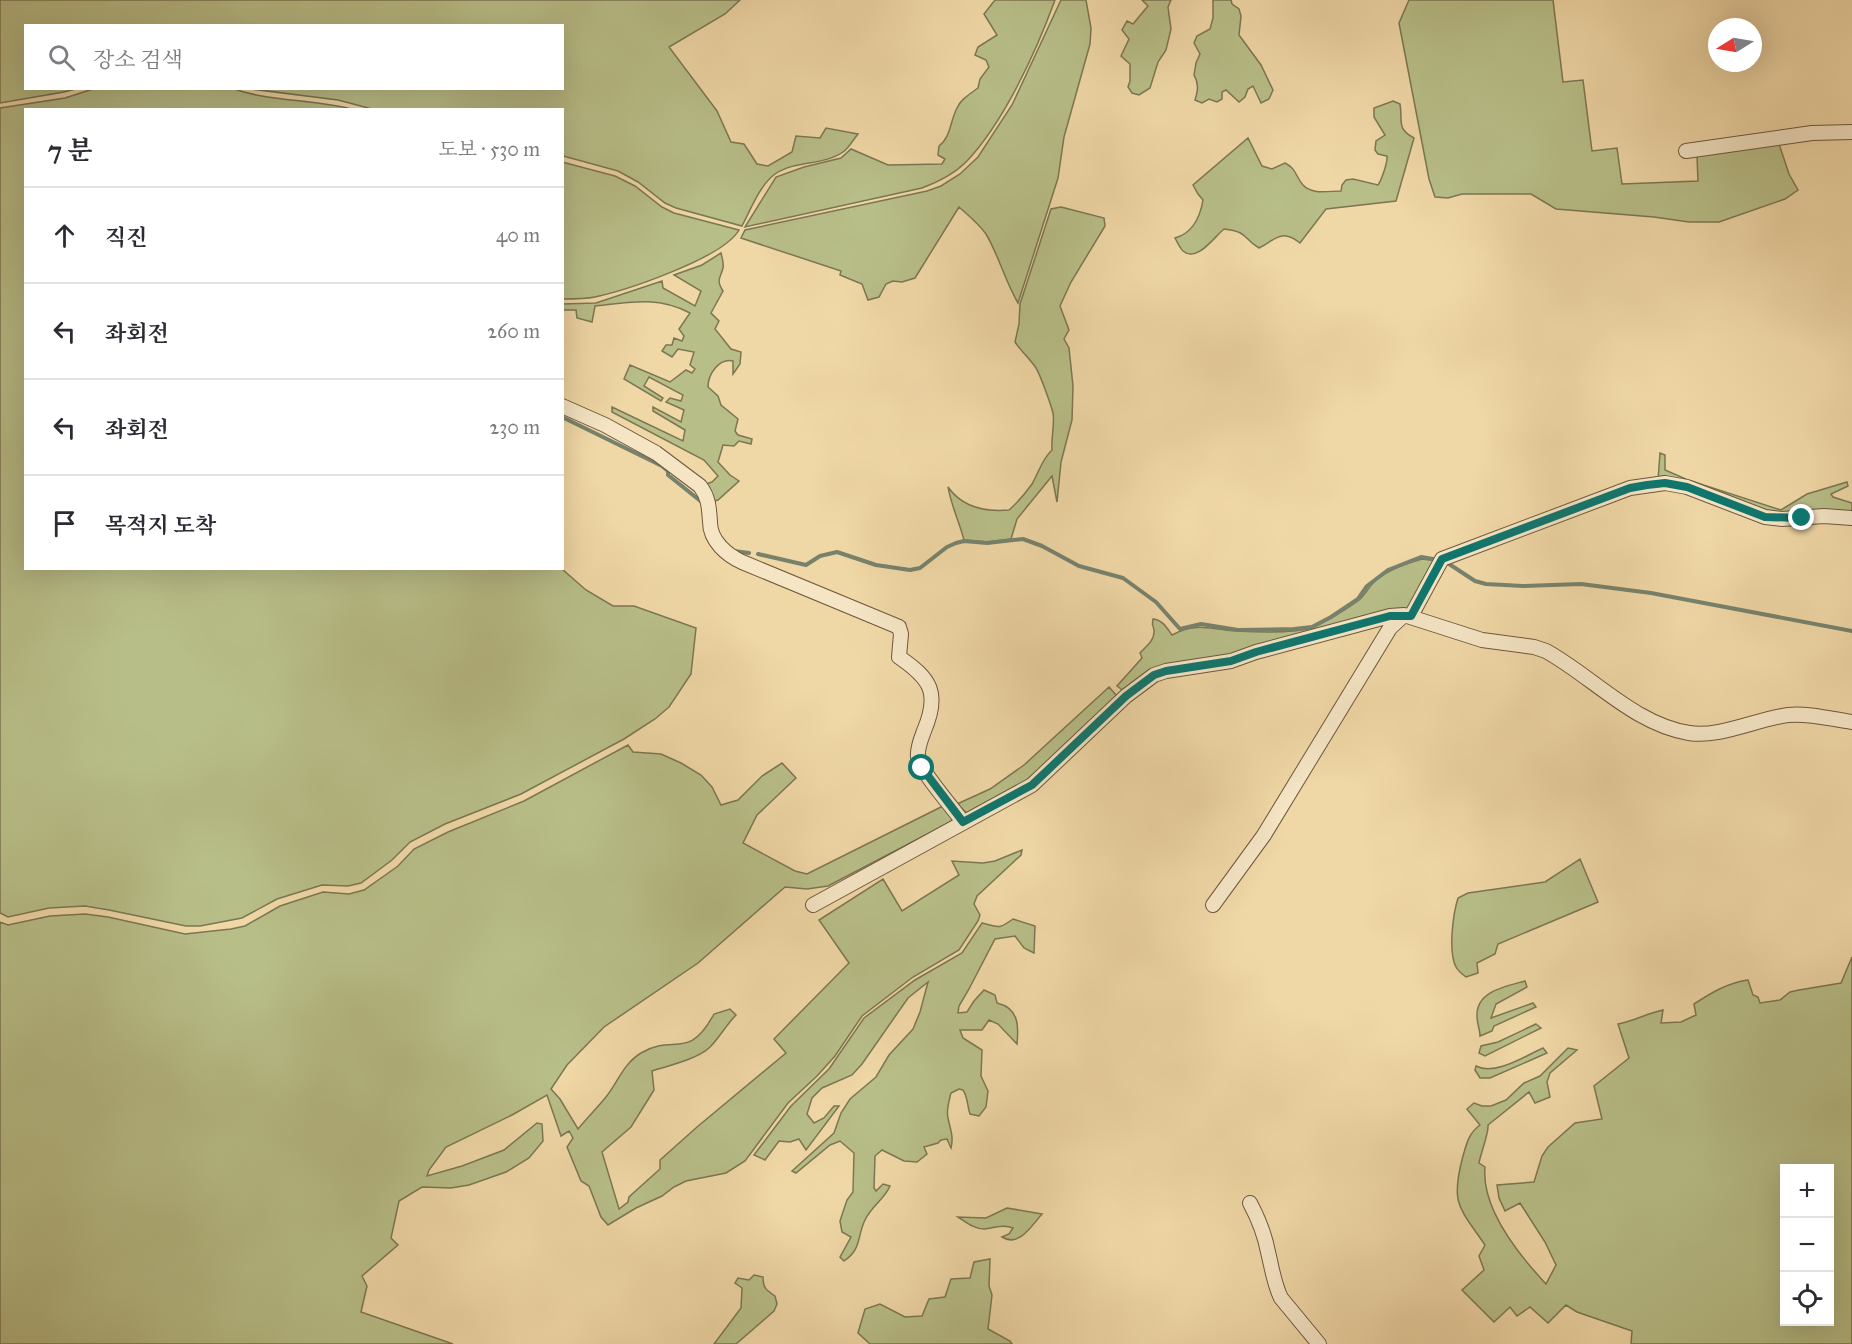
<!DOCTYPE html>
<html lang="ko">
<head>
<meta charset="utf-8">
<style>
  body { margin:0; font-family:"IM FELL Great Primer","Noto Serif KR",serif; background:#f7f7f7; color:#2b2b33 }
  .controls { position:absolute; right:18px; bottom:18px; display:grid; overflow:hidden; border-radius:0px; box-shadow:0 6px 24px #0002 }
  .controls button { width:54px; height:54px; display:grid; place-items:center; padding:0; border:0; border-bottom:2px solid #e1e1e2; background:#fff; color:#2b2b33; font:30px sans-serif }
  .compass { position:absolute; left:1708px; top:18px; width:54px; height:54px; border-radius:50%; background:#fff; box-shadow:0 6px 24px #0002; rotate:259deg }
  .stop { position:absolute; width:18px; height:18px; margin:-14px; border:4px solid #0f766e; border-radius:50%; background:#fff }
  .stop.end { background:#0f766e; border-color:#fff; box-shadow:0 2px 6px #0008 }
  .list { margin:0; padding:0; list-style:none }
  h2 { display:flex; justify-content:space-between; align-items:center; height:78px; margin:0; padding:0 24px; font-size:26px }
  h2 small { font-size:20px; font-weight:400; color:#7c7c81 }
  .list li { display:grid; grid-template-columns:39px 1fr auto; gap:18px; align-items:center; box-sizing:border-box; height:96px; padding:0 24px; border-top:2px solid #e1e1e2 }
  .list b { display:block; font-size:22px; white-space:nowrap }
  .list em { font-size:20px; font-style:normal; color:#7c7c81 }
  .icon { flex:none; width:33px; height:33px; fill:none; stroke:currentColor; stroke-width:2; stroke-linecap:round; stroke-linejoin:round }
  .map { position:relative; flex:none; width:1852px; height:1344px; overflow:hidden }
  .search { position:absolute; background:#fff; box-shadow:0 6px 24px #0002; left:24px; top:24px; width:540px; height:66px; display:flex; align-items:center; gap:15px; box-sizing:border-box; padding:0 21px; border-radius:0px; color:#7c7c81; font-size:22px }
  .panel { position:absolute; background:#fff; box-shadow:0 6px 24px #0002; left:24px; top:108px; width:540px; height:462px; border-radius:0px }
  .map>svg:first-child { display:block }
  .green { fill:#b8be88; stroke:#7c7652; stroke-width:1.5; fill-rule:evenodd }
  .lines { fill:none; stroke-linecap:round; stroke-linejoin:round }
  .stream { stroke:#77826d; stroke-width:4 }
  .minor-casing { stroke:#6d583e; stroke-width:16 }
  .minor { stroke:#f5e5c5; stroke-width:14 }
  .route { stroke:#0f766e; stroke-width:8 }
</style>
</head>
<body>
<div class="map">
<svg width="1852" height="1344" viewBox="0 0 1852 1344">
  <rect width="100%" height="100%" fill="#f0d7a6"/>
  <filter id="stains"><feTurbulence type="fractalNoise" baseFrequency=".00333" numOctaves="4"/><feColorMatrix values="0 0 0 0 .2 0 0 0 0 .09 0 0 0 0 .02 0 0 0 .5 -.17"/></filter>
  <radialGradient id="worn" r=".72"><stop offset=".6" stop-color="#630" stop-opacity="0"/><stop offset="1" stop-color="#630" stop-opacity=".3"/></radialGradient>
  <path class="green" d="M0,0H740L725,14L669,47L717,111L731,142L744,144L757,164L768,166L792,152L796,136L820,138L826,128L858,134C853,140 849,148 843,152C823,166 795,160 775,174C760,185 751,209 742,226L676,208L665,203L638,182L618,171L563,156L562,110L372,109L338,100L251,89L562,88V26H26V88L75,89L64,92L0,103Z
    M995,0H1055C1036,52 1004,122 966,162C954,174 938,182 922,188L745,227L776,177L804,167L841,158L851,149L888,165L942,164L945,159L938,155L939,146C951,137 950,121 957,108C961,99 970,94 978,88L980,79L989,67L986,60L975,55L978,47L997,35L984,14Z
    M1061,0H1086L1091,28L1090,44L1064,137L1058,178L1018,303C1005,281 999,256 986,234C979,224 968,215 959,207L915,278L902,282L893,281L886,284L879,297L868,300L862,284L840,275L841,271L741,238L745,230L927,191L941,186L960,174L978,157L1012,105Z
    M1142,0H1171L1168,7L1171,29L1166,50L1158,62L1150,88L1139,95L1132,93L1128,87L1130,81V64L1121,56L1129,39L1122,30L1127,21L1133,24L1148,6Z
    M1213,0H1231L1232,4L1239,9L1241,16L1239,35L1261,65L1273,90L1269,99L1261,103L1253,86L1248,89L1245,97L1239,102L1226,90L1222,92V99L1217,102L1209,99L1202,103L1195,100C1198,90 1199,84 1194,75L1196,63L1200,54L1194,43L1197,36L1210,29L1213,18Z
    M1409,0H1553L1563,82L1583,80L1592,151L1617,148L1622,184L1698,181L1697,156L1778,141L1789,174L1798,190L1785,199L1719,222H1689L1654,217L1556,209L1531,194H1462L1448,198L1435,197L1429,179L1399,23Z
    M231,88C270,102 312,99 351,109L26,110V568L562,569L586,590L613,606H634L696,628L691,674L669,707L655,719L624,739L521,794L445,824L410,842L392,860L361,883L348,886L322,885L277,899L242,918L200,926H186L109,910L85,906L49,908L8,917L0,913V108L65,98L93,89Z
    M1393,101L1400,104C1403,122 1396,128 1414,138L1396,201L1326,209L1300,243C1281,228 1275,240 1259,248C1242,238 1249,232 1224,229C1214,237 1197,263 1183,251C1180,248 1177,242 1175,238C1193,233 1200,218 1203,200L1198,194L1193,185L1248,138L1262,166L1272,169L1285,163C1297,169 1295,176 1303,185C1312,195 1329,191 1341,191L1342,185L1346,180L1353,179L1378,185C1381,181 1388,162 1387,156L1378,154L1375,150L1376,141L1385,135L1374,117V108Z
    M562,162L615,176L635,186L662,207L674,213L739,230C723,258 627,290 595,297C585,299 573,299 563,299Z
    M1061,207L1104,218L1105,226L1071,282L1060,306L1069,330L1064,339L1069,348L1073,386L1072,420L1061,462L1057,502L1052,476L1017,519L1011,539L987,542L964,540C959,521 951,505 948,487C962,507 986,512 1009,510C1018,502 1025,494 1032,484C1039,472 1042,459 1052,450C1051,439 1055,422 1053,413C1051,405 1040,374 1036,368C1030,359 1021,351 1015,342L1019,324L1020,304L1051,209Z
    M721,253C722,257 724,263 723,268C720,279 716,280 723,291L711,313L719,321L715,329L731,349L741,352L740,364L733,374V361C719,358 708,374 708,387L718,396L721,405L738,419L735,431L738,435L752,439L751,444L739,441L734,446L723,445L718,462L730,475L739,481L718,500L711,502L703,485L712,482L718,476L704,460L612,412V407L683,441L685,430L653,411V407L681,422L684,410L666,402L670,398L681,401L683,395L649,377L644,386L663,398L661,401L624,379L630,365L670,382L686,370L692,373L695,369L690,365L694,352L678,349L672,357L662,351L666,345H672L674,338L682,341L684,336L679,329L690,313C658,296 630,302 595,306L592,322L577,318L576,310H563L562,304L596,303L662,281L663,288L695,306L701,291L674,275L702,265Z
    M1660,453L1665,455V470L1688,480L1781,510L1807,494L1847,482L1848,486L1831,494L1833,497L1852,503V514H1768L1658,480Z
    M1422,559L1438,561L1409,608L1203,663L1125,692L1117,686L1142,658L1140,653C1146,646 1155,641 1154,630C1152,620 1152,629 1153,619C1163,620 1167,628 1172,635C1197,621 1212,630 1238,631C1257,632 1294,633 1311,628C1320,625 1356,604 1362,597C1367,592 1370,585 1376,580C1390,569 1405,564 1422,559Z
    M1109,687L1117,696L1024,783L969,815L957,804L990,789L1024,765Z
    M628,745L633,752L661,754L681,763L701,775L712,787L721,805L738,800L762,776L782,763L796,778L757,815L743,843L795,871L807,874L943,806L958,818L828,886L807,889L785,887L698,963L604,1027L567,1065L551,1089L560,1099L578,1129C587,1118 597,1108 606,1097C618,1082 623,1064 641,1053C674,1033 688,1062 714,1014L730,1009L736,1015C726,1025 718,1040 709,1048C697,1059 668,1066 652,1071L654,1090L631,1127L602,1152L619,1209L628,1202L629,1197L660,1169V1160L697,1127L786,1053L774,1039L849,963L819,920L883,879L902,911L959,875L952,861L983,863L995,861L1022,850L1021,855L977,896L974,904L980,915L978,921L959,950L913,977L862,1016L835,1056L817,1076L788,1103L745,1161L726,1173L686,1181L674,1187L662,1196L636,1208L608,1225L601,1217L589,1186L581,1181L567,1147L573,1138L569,1131L561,1136L547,1095L512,1115L446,1147L429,1170L427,1176L462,1166L504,1150L537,1123L542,1124L543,1141L529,1158L506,1172L469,1185L451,1188L422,1187L399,1201L391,1238L398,1245L362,1276L367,1286L361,1312L453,1344H0V922L8,925L50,916L85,914L108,917L185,934L231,929L245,926L280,906L323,892L349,894L364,890L398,866L414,849L448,832L524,801Z
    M1580,859L1598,902L1498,944L1495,954L1477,963L1478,973L1466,977C1462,974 1458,971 1456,967C1448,952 1453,914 1458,898L1468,893L1545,882Z
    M1013,919L1035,926L1034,953L1024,948L1015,936L995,939L969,989L959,1006L958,1013L967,1012L974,1001L984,990L995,995L997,1003C1018,1008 1019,1024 1017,1044L998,1024L989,1020L982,1030H960L963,1038L982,1050L981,1076L988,1091L986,1107L979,1116L970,1114C967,1106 968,1097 963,1090L959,1089L951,1093C949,1101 946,1110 948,1118C950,1129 954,1136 951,1148L947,1139L941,1140L938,1143L924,1147L927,1154L917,1162L904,1161L882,1150L875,1156L874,1188L876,1191L883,1184L890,1186C884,1200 872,1205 865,1220C857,1236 862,1249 844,1261L840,1257L851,1237L842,1232L840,1221L847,1200L853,1192L854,1153L840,1141L830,1145L796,1173L792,1171L834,1133L841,1113L850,1099L876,1077L889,1055L913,1029L920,1012L928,982L908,998L862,1064L852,1075L822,1088L812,1098L807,1114L814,1123L824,1118L834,1106H839L806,1150L799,1139L790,1142L779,1141L765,1160L754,1155L791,1106L829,1069L864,1018L915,980L962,953L982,923C998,927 998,930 1013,919Z
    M1852,957V1344H1631L1632,1331L1577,1312L1566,1305L1548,1323L1530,1307L1517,1316L1510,1307L1494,1322L1462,1290L1484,1270L1479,1256L1485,1245C1459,1207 1450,1204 1463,1156C1467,1142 1469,1133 1480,1125L1467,1109L1474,1103L1482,1106H1491L1506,1100L1524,1083L1540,1076L1568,1048L1577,1050L1550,1073L1547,1082L1550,1097L1535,1103L1529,1092L1488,1125C1489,1133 1481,1152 1479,1163L1485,1167C1481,1208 1519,1255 1546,1284L1556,1265L1545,1242L1520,1203L1505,1211L1499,1198L1497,1185L1534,1182L1542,1156L1548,1147L1575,1123L1602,1119L1594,1086L1629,1058L1618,1024C1634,1021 1648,1013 1663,1010L1661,1023L1681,1022L1696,1015L1694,1004C1711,993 1727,983 1748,980L1753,995L1758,997L1760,1003L1780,1000L1790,992L1799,990L1841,983ZM1784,1168H1830V1322H1784Z
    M1525,981L1527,987L1496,1004L1491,1018L1533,1003L1536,1007L1494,1026L1492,1031L1480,1036C1480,1030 1477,1023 1477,1016C1476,991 1507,986 1525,981Z
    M1536,1024L1541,1028L1485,1056L1479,1053L1481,1046L1498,1042Z
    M1543,1048L1547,1053L1490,1078H1480L1475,1070L1476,1066C1495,1076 1525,1056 1543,1048Z
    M1007,1208L1042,1214C1032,1225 1019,1248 1002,1237L1009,1234L1013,1228C1003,1224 995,1228 984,1229C974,1229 966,1222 958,1217L986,1218Z
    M990,1259L989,1286L992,1295L988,1329L1010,1341L1012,1344H870L858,1333L865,1309L880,1304L905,1317L922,1316L929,1299L945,1297L951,1279L970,1278L974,1262Z
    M754,1275L763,1277C763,1288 766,1290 775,1296L777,1304L774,1311L736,1344H714L741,1308L742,1288L735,1283L738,1278L749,1280Z"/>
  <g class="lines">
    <path class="stream" d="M562,417L662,466L668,471V475L703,503
      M734,551L749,553
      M758,554L806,565L820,556L837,552L876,565L910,570L920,568L947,547L956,543L964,541L987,543L1023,539L1042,546L1079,566L1123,578L1156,602L1180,629L1201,624L1238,630L1294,629L1312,627L1331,617L1358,599L1367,586L1388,570L1421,557L1439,560
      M1446,562L1475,581L1486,584L1523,586L1581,584L1651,593L1852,631"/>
    <g class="minor-casing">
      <path id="minor" d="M1686,151L1812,133L1852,132
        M562,406L605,425L656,453L700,486C709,498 709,508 710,522C710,541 727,555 742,562L899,627L901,634L899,657C931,679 940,693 924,731C921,739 917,748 918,757C919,770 954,809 963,822
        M1411,616L1442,559L1630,488L1665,483L1687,487L1765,517L1782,519L1824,516L1852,518
        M813,905L1032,785L1126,696L1154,675L1166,671L1231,661L1256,652L1390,616L1404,615
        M1213,905L1264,835L1390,628L1404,615L1482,640L1534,647L1546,651C1593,677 1634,724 1689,733C1719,738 1757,719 1788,715C1809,713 1831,719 1852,722
        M1250,1203C1258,1218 1265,1236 1268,1252C1272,1268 1274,1284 1281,1298L1319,1344"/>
    </g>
    <use href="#minor" class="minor"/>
  </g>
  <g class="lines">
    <path class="route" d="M922,768L963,822L1032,785L1126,696L1154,675L1166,671L1231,661L1256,652L1390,616H1411L1442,559L1630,488L1647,485L1665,483L1687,487L1765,517L1802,518"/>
  </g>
  <rect width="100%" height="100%" filter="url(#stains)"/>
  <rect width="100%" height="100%" fill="url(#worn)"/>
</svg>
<div class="controls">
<button>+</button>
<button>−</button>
<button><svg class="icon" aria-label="locate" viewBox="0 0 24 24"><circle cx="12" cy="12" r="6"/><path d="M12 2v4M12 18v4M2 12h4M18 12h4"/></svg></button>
</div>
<svg class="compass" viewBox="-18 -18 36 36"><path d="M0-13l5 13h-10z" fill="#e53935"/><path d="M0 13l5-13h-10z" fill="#7c7c81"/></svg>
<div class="stop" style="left:922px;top:768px"></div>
<div class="stop end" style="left:1802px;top:518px"></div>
<div class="search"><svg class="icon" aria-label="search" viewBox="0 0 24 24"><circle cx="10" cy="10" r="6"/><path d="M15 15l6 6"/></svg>장소 검색</div>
<section class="panel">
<h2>7 분<small>도보 · 530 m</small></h2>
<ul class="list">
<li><svg class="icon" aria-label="ahead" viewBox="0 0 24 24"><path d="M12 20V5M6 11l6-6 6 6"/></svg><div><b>직진</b></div><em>40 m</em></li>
<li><svg class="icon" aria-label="left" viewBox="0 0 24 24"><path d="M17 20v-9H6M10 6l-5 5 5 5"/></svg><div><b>좌회전</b></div><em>260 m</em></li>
<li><svg class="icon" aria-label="left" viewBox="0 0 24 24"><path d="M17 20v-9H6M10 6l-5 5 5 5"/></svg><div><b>좌회전</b></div><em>230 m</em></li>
<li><svg class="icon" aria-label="arrive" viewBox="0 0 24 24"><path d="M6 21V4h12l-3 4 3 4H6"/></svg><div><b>목적지 도착</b></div></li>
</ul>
</section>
</div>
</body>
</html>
